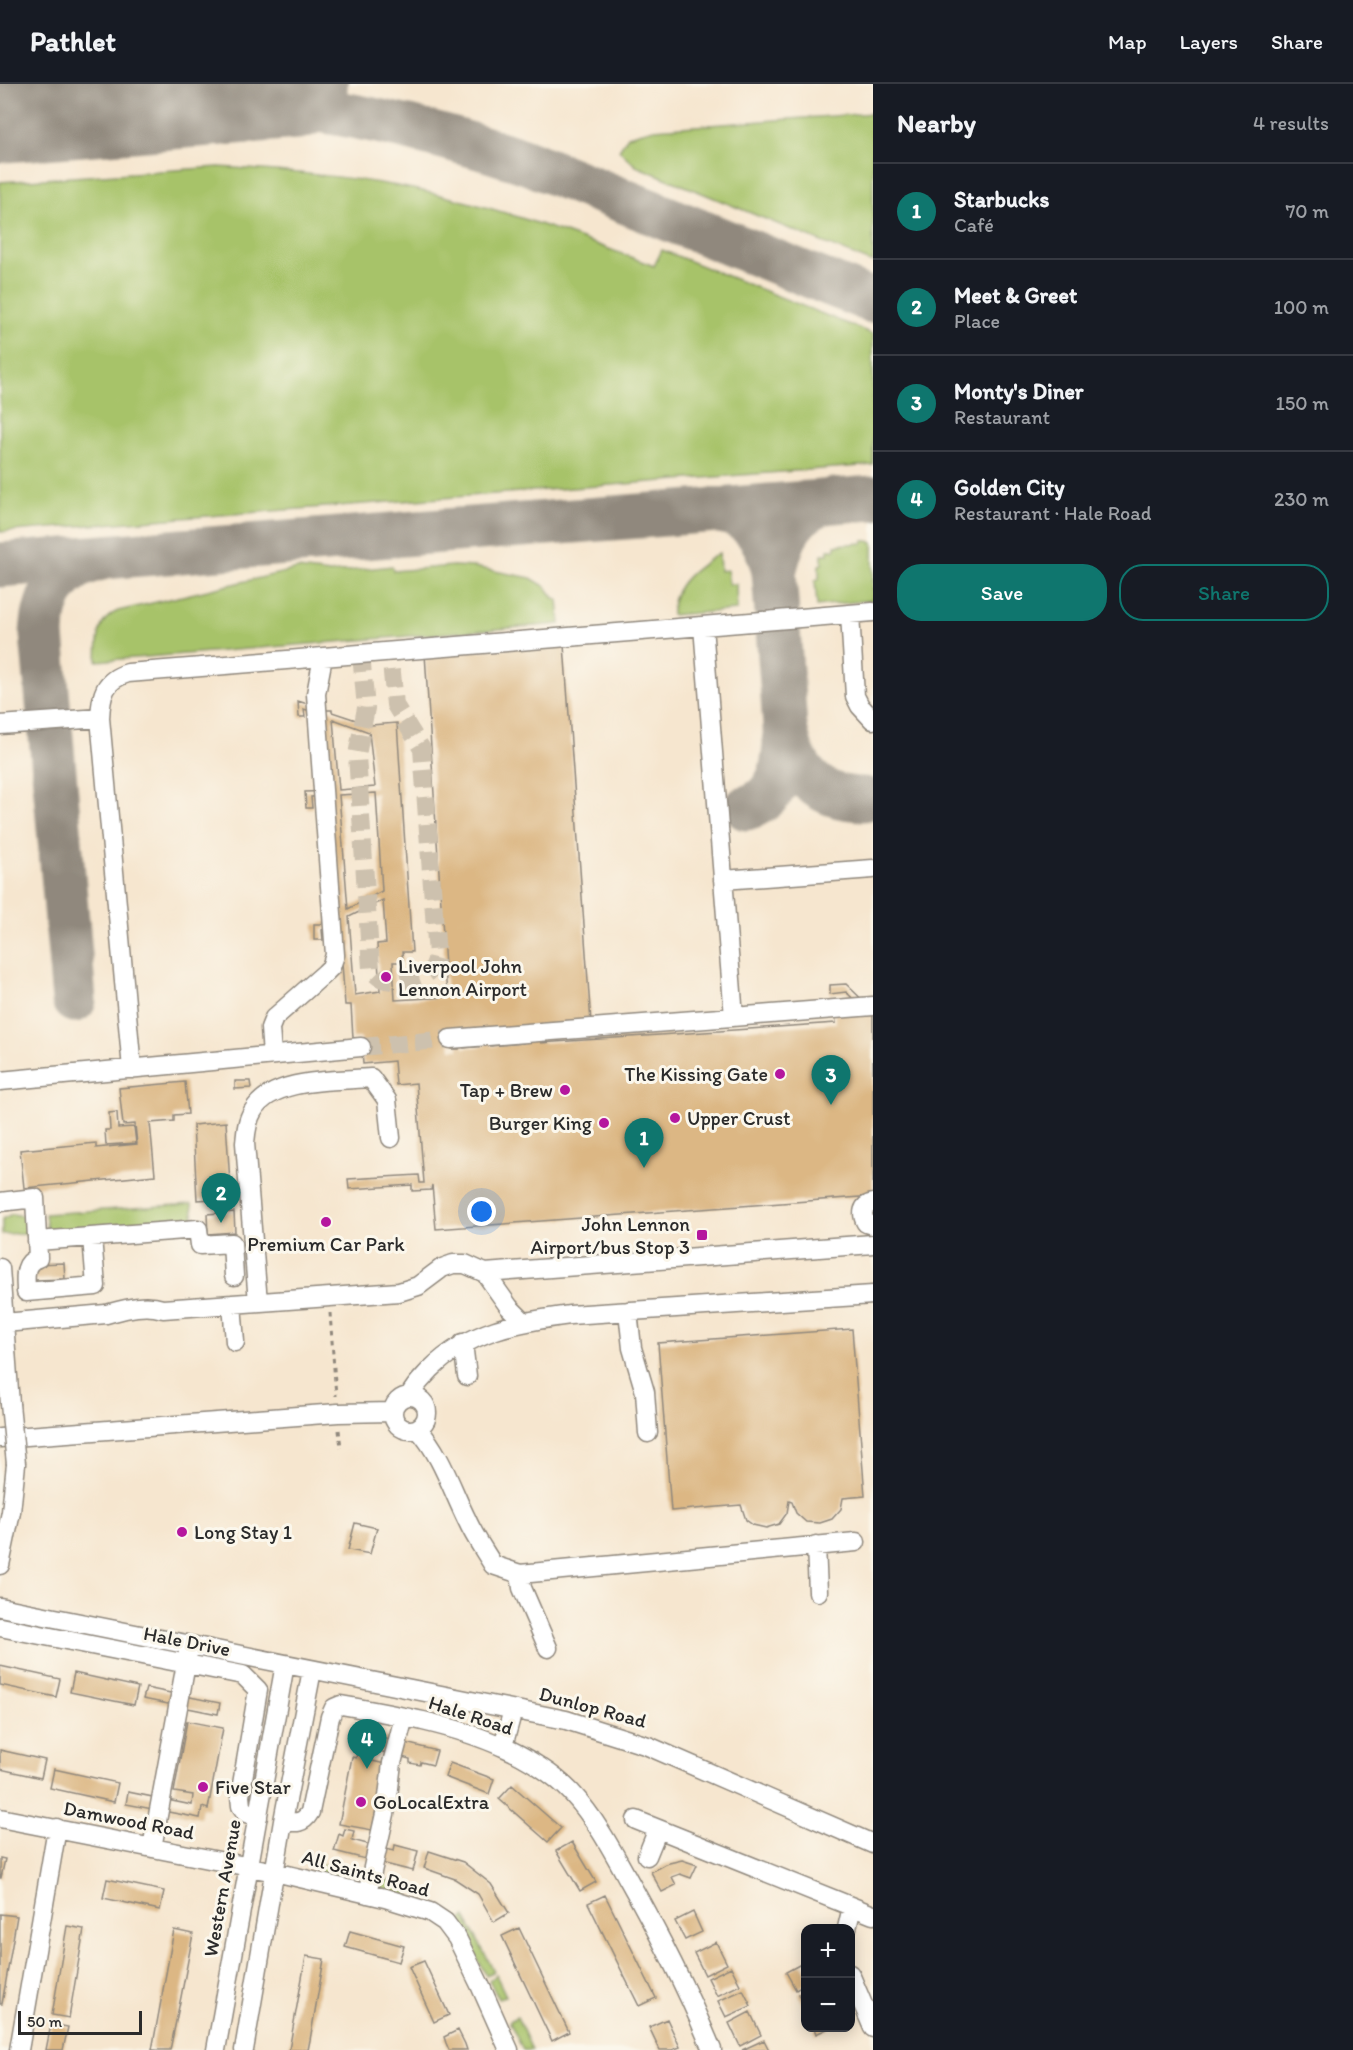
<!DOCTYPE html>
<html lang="en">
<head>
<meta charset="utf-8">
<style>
  body { margin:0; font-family:Itim,sans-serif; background:#20242c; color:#f1f3f6 }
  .controls { position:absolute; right:18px; bottom:18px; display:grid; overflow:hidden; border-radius:12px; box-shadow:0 3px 15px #0003 }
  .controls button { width:54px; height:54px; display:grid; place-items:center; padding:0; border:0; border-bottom:2px solid #363941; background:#171b24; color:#f1f3f6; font:30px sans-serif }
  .scale { position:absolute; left:18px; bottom:15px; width:124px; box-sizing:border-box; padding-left:6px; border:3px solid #2b2b2b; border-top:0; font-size:16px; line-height:21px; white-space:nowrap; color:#2b2b2b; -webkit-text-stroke:4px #fbf7ec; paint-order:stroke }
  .you { position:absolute; left:482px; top:1128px; width:21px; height:21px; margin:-15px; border:4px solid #fff; border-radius:50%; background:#1a73e8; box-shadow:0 0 0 9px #1a73e833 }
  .badge { display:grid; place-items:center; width:39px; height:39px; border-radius:50%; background:#0f766e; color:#fff; font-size:20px; font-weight:700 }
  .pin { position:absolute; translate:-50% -50px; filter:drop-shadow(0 2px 3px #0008) }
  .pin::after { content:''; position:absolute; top:32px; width:21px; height:18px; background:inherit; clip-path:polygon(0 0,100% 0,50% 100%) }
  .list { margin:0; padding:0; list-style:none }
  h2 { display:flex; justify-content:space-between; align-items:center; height:78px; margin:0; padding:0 24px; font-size:26px }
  h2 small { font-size:20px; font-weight:400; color:#9ea1a6 }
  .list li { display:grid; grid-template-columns:39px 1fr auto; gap:18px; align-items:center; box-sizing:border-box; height:96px; padding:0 24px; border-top:2px solid #363941 }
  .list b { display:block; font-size:22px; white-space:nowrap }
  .list p { margin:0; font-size:20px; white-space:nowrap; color:#9ea1a6 }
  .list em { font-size:20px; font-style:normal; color:#9ea1a6 }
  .actions { display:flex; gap:12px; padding:18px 24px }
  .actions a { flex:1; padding:14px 0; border:2px solid #0f766e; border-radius:24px; text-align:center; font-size:21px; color:#0f766e }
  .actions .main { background:#0f766e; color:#fff }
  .map { position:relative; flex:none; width:873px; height:1966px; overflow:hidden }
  header { display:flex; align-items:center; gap:36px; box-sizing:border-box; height:84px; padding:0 30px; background:#171b24; border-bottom:2px solid #363941 }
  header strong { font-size:28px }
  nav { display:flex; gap:33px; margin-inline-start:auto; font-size:21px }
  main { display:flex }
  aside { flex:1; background:#171b24 }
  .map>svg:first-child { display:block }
  .green { fill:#a7c369; stroke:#69774a; stroke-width:1.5 }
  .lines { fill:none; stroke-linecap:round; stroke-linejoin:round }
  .taxiway { stroke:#90887d; stroke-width:45 }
  .runway { stroke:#90887d; stroke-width:112 }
  .building { fill:#dcb784; fill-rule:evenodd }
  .minor-tunnel { stroke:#cdc1ae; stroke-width:18; stroke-dasharray:18 9; stroke-linecap:butt }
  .minor-casing { stroke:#90887d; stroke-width:21 }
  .path { stroke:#90887d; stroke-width:3; stroke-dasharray:4.5 4.5; stroke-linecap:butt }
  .minor { stroke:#fff; stroke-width:18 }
  .minor-bridge-casing { stroke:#90887d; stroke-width:21; stroke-linecap:butt }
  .minor-bridge { stroke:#fff; stroke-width:18 }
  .poi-dot { fill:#b5179e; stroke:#fbf7ec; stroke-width:2 }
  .labels { text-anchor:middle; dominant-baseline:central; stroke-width:6; stroke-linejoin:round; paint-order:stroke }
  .poi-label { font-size:20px; fill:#2b2b2b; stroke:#fbf7ec; text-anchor:start }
  .street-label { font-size:20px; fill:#2b2b2b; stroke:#fbf7ec }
</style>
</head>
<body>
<header>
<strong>Pathlet</strong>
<nav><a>Map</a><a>Layers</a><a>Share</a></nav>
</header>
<main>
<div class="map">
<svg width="873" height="1966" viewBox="0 0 873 1966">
  <rect width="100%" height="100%" fill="#fbf7ec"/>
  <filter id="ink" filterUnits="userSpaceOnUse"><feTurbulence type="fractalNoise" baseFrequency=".0167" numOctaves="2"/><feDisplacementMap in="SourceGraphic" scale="12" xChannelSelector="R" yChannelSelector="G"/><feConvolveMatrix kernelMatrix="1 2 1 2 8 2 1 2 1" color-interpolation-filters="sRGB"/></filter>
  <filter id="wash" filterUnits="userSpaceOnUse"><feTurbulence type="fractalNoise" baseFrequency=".008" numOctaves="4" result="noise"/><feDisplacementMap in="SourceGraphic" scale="24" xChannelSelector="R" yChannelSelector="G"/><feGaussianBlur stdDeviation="1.35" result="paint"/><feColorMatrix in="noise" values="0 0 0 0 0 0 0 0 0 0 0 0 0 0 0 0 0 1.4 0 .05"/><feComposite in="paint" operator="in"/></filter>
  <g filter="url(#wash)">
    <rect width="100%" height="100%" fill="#f6e6cf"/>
    <path class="green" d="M873,29V179L636,82L619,66L628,52L654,45Z
      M219,83C279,87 338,91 397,102C486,118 570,150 654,182L662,166L873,250V381L0,448V98Z
      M863,456L873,458V516L817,522L815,496L819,495V481L822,480V470H828V466L835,465V461L863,459Z
      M719,469L720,487L727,486L729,500H736L737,526L672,531C670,501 696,484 719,469Z
      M392,482L393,487L453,482L474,483L531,494L546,503L554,514L558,515L560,540L97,577C98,556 96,536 118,527L298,485L330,489Z
      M192,1120L194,1138L47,1148L45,1130Z
      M12,1130L29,1133L31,1149L2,1150V1135Z
      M319,1780L341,1785L342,1786L338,1794L319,1789Z
      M374,1793L411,1803L407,1812L376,1803Z
      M465,1833L494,1887L486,1891L458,1839Z
      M496,1891L506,1912L498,1914L489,1896Z
      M517,1933L532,1966H523L510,1939V1937Z"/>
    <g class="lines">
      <path class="taxiway" d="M35,20C85,17 135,13 185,14C301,15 417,42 527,78L873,217
        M711,426C718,427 728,428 735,431C758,441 769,464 774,488C783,451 792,426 832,416
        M0,481L873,414
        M774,488L785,643
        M746,724C782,714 786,675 785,643C793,688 817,715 864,715
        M74,916L42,550C44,510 61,483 102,474"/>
      <path class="runway" d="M0,23L292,0"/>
    </g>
    <g id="blocks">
      <path class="building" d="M564,561L591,939L539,943L541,959L836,939L835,929L865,926L846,908L830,910V901L846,900L873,926V1112L436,1145L432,1101L431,1106L412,1107V1101L349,1105L348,1095L419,1091L420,1099H424L416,999L396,1001L394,977L363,980L361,954H353L351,921H345L339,838L322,846L323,856H314V840H321L338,831L329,712L311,713L312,724H306L305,708L328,707L322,631L304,625L305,633H299L298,617L327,626H332V628L371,641L397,639L412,868H402L403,878H393L395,916L447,913L425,570ZM333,635L369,648L375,703L339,706ZM376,709L382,807L348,825L339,711ZM383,816L386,859L377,860L380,907L355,911L349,833ZM523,945V959L491,962L490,947ZM483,948L485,962L464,964L463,950ZM458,950L459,965H451L449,951Z
        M235,997H250L251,1004L235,1005Z
        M185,998L188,1030L174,1031V1037L150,1039L155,1091L24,1104L20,1066L96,1059V1064L137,1060L135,1040L123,1041L119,1004Z
        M117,1028L118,1044L134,1043L136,1059L106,1061L105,1046H110L109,1029Z
        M226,1038L231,1114L197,1116L193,1041Z
        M234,1128L235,1148L208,1150L207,1130Z
        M64,1179L65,1195L35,1196L34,1180Z
        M852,1245L865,1412L843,1414L841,1425L832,1435L820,1439L806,1438L796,1429L792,1418L789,1417L787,1429L779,1440L766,1444L753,1441L746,1436L741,1421L671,1427L658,1259Z
        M355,1439L377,1444L370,1470L348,1466Z
        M0,1582L60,1595L56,1613L0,1601Z
        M74,1589L138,1603L134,1621L70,1608Z
        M146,1604L220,1619L218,1630L143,1615Z
        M187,1637L223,1644L208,1725L202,1723L200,1734L126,1720L128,1708L192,1721L193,1711L174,1708Z
        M359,1647L437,1667L433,1681L421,1678L420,1681L410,1679V1675L371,1665L368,1676L385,1680L372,1746L339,1740L352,1673L356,1674L359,1661H356Z
        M0,1666L45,1676L41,1694L0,1685Z
        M450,1679L494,1695L489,1710L445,1693Z
        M54,1685L118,1699L114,1718L50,1704Z
        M512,1701L561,1744L548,1758L499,1715Z
        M345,1745L354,1747L352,1756L394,1767L395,1761L418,1767L413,1787L334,1767L339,1750L343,1752Z
        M572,1758L596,1798L580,1807L556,1767Z
        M429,1767L463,1778L491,1800L509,1829L494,1838L478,1810L455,1795L424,1784Z
        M0,1774L5,1775L1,1794H0Z
        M682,1776L697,1781L691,1794L680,1790L672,1793L676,1801L662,1808L651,1788L665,1780Z
        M107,1795L164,1807L160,1826L103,1814Z
        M605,1811L656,1914L639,1922L588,1819Z
        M693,1828L702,1848L685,1856L675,1837Z
        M0,1830L17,1832L2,1920H0Z
        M67,1842L84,1845L69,1934L52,1931Z
        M519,1844L569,1948L552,1957L502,1852Z
        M174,1846L193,1850L181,1913L170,1966H152Z
        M350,1847L404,1862L399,1878L345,1863Z
        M716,1858L727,1880L705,1891L694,1869Z
        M306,1872L324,1875L310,1956L308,1966H289Z
        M424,1877L449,1931L434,1938L409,1883Z
        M801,1880L806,1886V1900L796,1906L786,1888Z
        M731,1883L740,1901L717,1912L708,1894Z
        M743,1906L751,1922L726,1933L718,1917Z
        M805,1908V1925L799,1910Z
        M750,1928L761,1951L740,1962L729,1939Z
        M667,1935L680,1963L672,1966H660L649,1943Z
        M51,1940L68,1943L63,1966H46Z
        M814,1944H829L816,1950Z
        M458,1946L465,1960L467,1966H449L446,1959L444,1953Z
        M764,1956L769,1966H742Z"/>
    </g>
  </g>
  <g filter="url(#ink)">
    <use href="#blocks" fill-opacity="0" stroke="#90887d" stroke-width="1.5"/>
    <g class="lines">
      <path class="minor-tunnel" d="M361,570L366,624L357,671L371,885C375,890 379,895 386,896C398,898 420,896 429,888C434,884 436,877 437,871L422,665L395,621L390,567
        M361,963L450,955"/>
      <g class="minor-casing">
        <path id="minor" d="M850,530L855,612L860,622L873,636
          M703,542L734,933
          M0,641L100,634
          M723,796L873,785
          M450,955L873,922
          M272,971L270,944L274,934L325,889L331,883L335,871L316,610L323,573
          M132,985L100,634C101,611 104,596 128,589L873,528
          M0,997L361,963
          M0,1118L35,1114L38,1174C22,1179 26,1195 26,1208L96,1202L92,1153
          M873,1119C862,1121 861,1130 866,1139L873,1141
          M37,1157L198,1145L200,1161L232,1159L234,1192
          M0,1184L10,1320
          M485,1189L873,1160
          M258,1218L245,1059C246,1048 247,1036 253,1027C272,993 337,997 371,994L387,1016L391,1054
          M232,1220L235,1258
          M628,1227L632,1264L645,1308L648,1349
          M4,1239L106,1230C125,1225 144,1219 163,1225L399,1208L418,1202L442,1184L453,1180H465L485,1189L509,1223L523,1237
          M463,1259L467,1292
          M410,1311C415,1301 422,1295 430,1286C470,1246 517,1238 570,1231L873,1211
          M393 1329a17 17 0 1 1 34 0a17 17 0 1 1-34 0Z
          M418,1345C441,1370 452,1406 467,1436C474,1452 484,1466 493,1481L520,1490L856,1458
          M0,1354L338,1329L393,1328
          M816,1461L818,1508
          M0,1481L11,1428L16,1380
          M520,1490L522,1504L548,1564
          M0,1523L566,1636L648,1662L873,1760
          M0,1543L243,1591L258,1606L240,1712L241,1722L246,1729L258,1733
          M503,1662L513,1626
          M0,1734L275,1788L385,1814L430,1828L445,1838L457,1854L480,1901L509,1966
          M636,1736L873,1831
          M283,1737C296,1739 303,1740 310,1728L330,1633L334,1624L341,1621C393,1630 455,1641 503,1663C525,1672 555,1691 571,1708C595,1734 611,1764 628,1795C659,1850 688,1907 712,1966
          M152,1764L188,1569
          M647,1772L658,1745
          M367,1810L387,1721L392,1679L404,1633
          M847,1844L852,1823
          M850,1890L873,1944
          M19,1966L57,1744
          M216,1966L285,1580
          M244,1966L283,1737L312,1586"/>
      </g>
      <path class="path" d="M330,1229L336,1312
        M339,1346L341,1364"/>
      <use href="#minor" class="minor"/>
      <g class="minor-bridge-casing">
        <path id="minor-bridge" d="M10,1320L16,1380"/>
      </g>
      <use href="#minor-bridge" class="minor-bridge"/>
    </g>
  </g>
  <g class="poi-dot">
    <circle cx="386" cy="893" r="6"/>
    <circle cx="780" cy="990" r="6"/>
    <circle cx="565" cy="1006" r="6"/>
    <circle cx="675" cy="1034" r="6"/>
    <circle cx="604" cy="1039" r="6"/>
    <circle cx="326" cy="1138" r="6"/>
    <rect x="696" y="1145" width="12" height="12" rx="3"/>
    <circle cx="182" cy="1448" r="6"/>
    <circle cx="203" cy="1703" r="6"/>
    <circle cx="361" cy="1718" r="6"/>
  </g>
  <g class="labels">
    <g class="poi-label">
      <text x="398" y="882">Liverpool John<tspan x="398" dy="23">Lennon Airport</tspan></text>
      <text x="768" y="990" text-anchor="end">The Kissing Gate</text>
      <text x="553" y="1006" text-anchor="end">Tap + Brew</text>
      <text x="687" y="1034">Upper Crust</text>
      <text x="592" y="1039" text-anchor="end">Burger King</text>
      <text x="690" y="1140" text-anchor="end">John Lennon<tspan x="690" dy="23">Airport/bus Stop 3</tspan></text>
      <text x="326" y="1160" text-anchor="middle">Premium Car Park</text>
      <text x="194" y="1448">Long Stay 1</text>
      <text x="215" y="1703">Five Star</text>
      <text x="373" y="1718">GoLocalExtra</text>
    </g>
    <g class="street-label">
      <text transform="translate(187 1557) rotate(11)">Hale Drive</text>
      <text transform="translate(593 1623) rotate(15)">Dunlop Road</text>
      <text transform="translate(471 1631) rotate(18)">Hale Road</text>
      <text transform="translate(129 1736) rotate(11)">Damwood Road</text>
      <text transform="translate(366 1789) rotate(15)">All Saints Road</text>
      <text transform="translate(222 1804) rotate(-80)">Western Avenue</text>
    </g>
  </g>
</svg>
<div class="controls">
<button>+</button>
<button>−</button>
</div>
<div class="scale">50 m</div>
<div class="you"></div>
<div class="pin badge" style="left:644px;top:1084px">1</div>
<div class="pin badge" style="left:221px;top:1139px">2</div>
<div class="pin badge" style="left:831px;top:1021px">3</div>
<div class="pin badge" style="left:367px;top:1685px">4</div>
</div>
<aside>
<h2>Nearby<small>4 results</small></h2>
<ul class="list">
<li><span class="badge">1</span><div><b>Starbucks</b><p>Café</p></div><em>70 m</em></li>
<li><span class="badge">2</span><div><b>Meet &amp; Greet</b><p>Place</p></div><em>100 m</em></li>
<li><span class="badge">3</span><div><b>Monty's Diner</b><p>Restaurant</p></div><em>150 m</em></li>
<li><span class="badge">4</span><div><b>Golden City</b><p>Restaurant · Hale Road</p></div><em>230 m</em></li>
</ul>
<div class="actions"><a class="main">Save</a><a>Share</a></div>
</aside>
</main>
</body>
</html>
